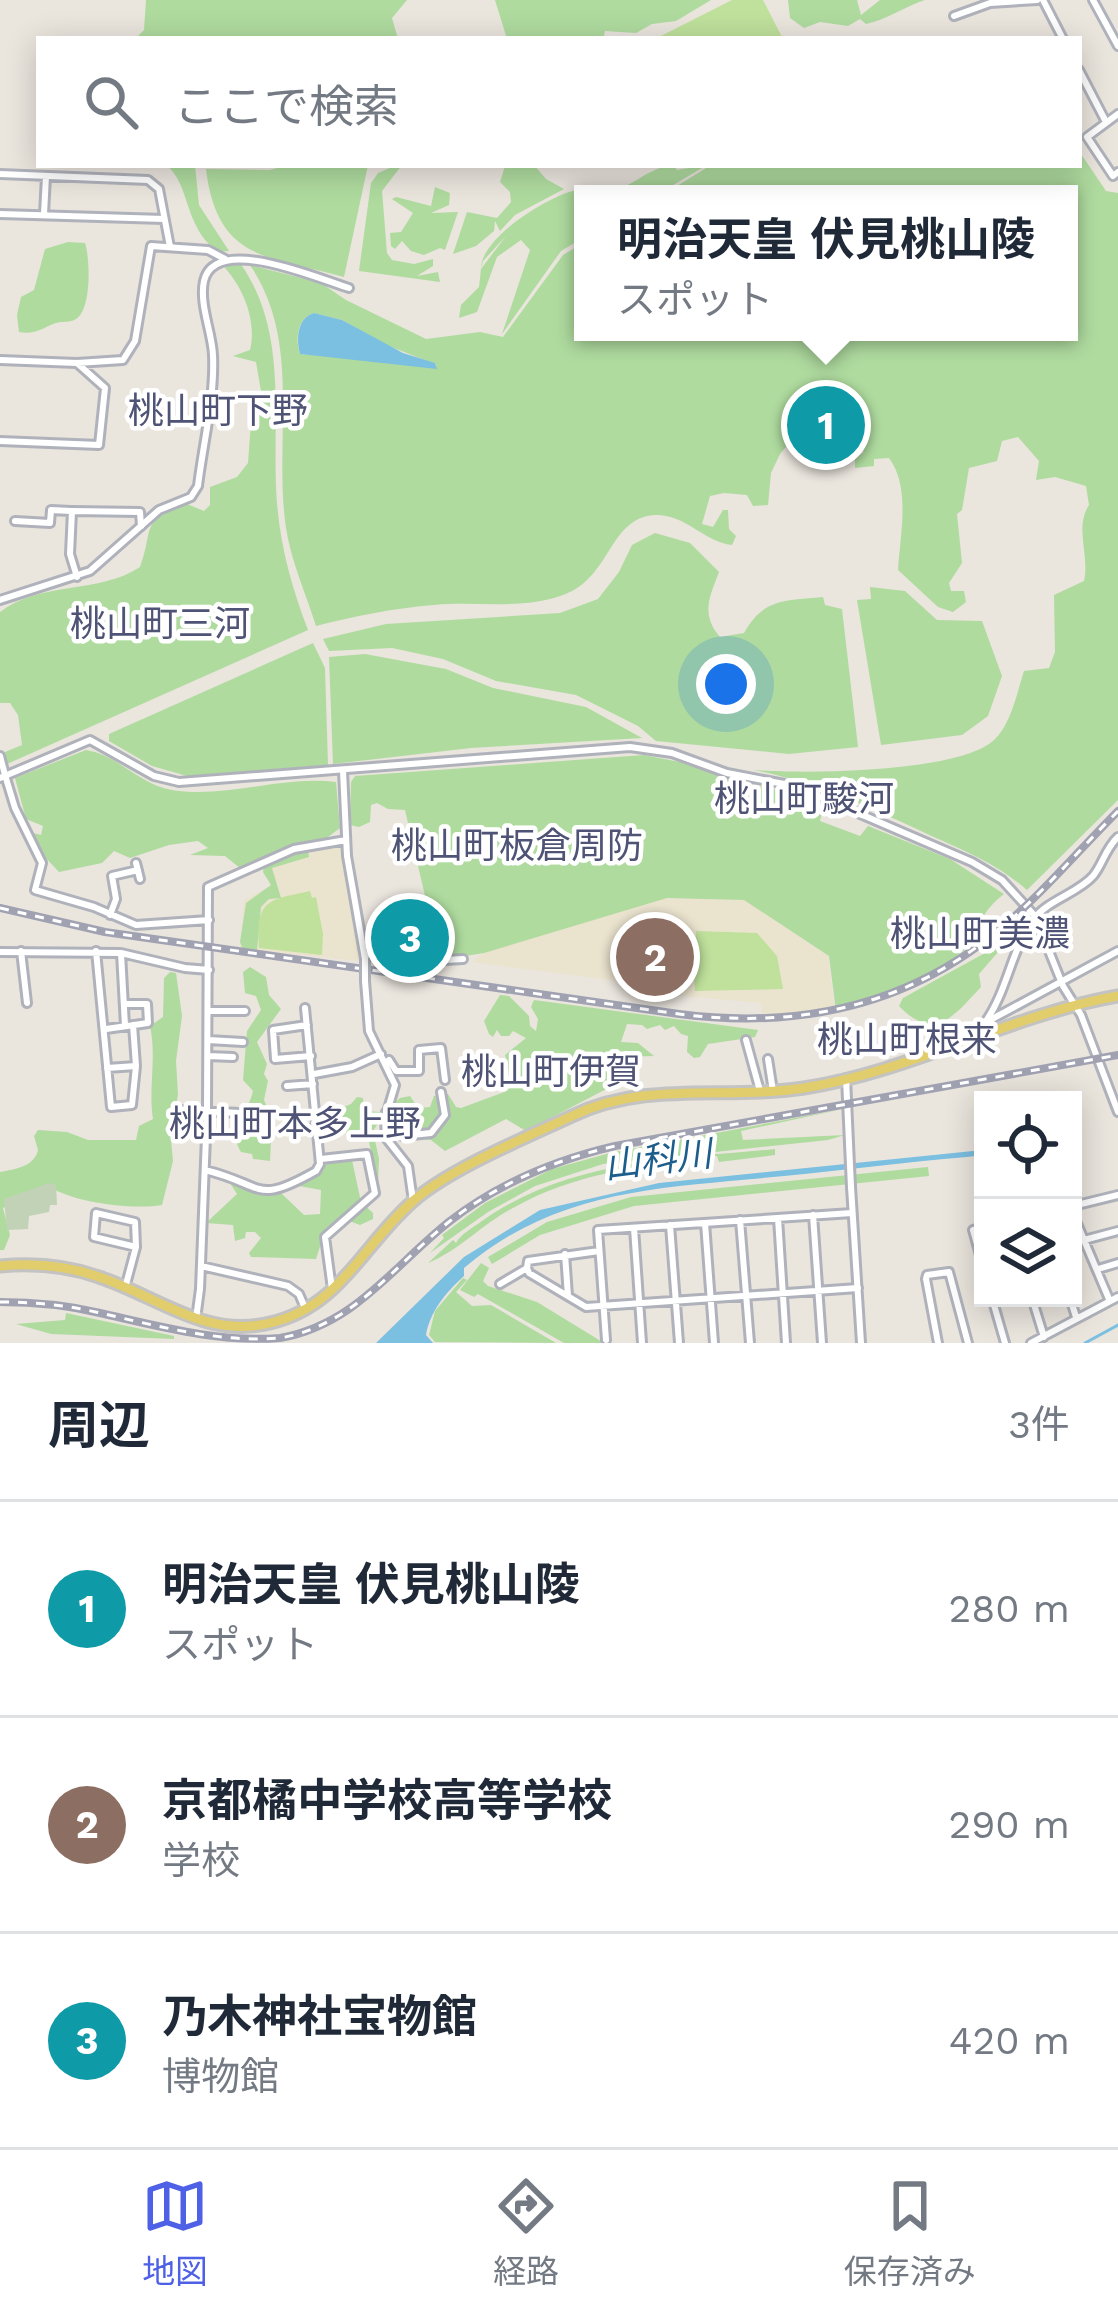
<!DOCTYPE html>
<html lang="ja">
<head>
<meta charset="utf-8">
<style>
  body { margin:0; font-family:"Work Sans","Noto Sans JP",sans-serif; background:#f6f6f7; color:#1f2937 }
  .controls { position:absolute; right:36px; bottom:36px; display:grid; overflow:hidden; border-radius:0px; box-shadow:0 6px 30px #0003 }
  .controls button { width:108px; height:108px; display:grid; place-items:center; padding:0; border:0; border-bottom:3px solid #e0e1e3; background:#fff; color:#1f2937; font:60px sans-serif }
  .you { position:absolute; left:726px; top:684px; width:42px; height:42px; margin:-30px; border:9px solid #fff; border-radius:50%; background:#1a73e8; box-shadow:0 0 0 18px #1a73e833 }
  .badge { display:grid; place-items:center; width:78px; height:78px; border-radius:50%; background:#4e60e6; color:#fff; font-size:39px; font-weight:700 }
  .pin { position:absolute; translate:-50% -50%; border:6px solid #fff; box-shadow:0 3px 12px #0006 }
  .popup { position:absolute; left:574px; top:185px; width:504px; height:156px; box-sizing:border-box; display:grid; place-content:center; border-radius:0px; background:#fff; filter:drop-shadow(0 3px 9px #0005); font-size:39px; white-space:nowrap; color:#747a83 }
  .popup b { font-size:45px; color:#1f2937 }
  .popup::after { content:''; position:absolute; left:50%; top:100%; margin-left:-24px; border:24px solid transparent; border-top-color:#fff }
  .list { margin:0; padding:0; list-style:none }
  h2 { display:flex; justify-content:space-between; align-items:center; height:156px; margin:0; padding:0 48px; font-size:51px }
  h2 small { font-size:39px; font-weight:400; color:#747a83 }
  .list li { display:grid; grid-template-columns:78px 1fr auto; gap:36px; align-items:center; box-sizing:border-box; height:216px; padding:0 48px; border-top:3px solid #e0e1e3 }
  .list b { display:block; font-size:45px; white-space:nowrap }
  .list p { margin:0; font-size:39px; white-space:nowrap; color:#747a83 }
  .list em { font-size:39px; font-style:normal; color:#747a83 }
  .icon { flex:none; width:66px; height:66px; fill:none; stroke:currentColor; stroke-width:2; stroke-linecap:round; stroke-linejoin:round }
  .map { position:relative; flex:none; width:1118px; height:1343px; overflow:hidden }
  .search { position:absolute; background:#fff; box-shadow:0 6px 30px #0003; left:36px; right:36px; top:36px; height:132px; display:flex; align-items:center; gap:30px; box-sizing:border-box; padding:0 42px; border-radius:0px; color:#747a83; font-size:45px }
  .sheet { height:804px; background:#fff }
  nav { display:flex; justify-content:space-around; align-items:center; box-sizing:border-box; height:168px; border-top:3px solid #e0e1e3; background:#fff; font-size:33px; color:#747a83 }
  nav a { display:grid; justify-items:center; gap:6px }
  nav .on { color:#4e60e6 }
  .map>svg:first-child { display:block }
  .education { fill:#eae3ce }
  .green { fill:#afdb9f; fill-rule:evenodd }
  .cemetery { fill:#c2d2b6 }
  .pitch { fill:#bfe19c }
  .water { fill:#7bbfe1 }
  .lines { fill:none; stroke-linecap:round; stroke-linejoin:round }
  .stream { stroke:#7bbfe1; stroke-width:3 }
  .minor-casing { stroke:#b0b2bb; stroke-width:12 }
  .tertiary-casing { stroke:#b0b2bb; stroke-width:12 }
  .primary-casing { stroke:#c3c3c3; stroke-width:15 }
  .minor { stroke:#fff; stroke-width:6 }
  .tertiary { stroke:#fff; stroke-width:6 }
  .primary { stroke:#e1cd6b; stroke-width:9 }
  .rail-casing { stroke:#a0a2b2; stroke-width:8 }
  .rail { stroke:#fff; stroke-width:3; stroke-dasharray:9; stroke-linecap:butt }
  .minor-bridge-casing { stroke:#b0b2bb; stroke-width:12; stroke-linecap:butt }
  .minor-bridge { stroke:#fff; stroke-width:6 }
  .labels { text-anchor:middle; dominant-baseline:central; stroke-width:9; stroke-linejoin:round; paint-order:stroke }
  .neighbourhood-label { font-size:36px; fill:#4f5375; stroke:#fff }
  .water-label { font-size:36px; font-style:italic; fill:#1c5d8b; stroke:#fff }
</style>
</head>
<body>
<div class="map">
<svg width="1118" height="1343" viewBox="0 0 1118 1343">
  <rect width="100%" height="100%" fill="#eae5dd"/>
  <path class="education" d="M340,843L362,961L240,949L244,900L272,885L261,865L295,852Z
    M724,897L743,899L828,955L835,1013L763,1019L761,1003L652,993L618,981L472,962L490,948L658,899Z"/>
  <path class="green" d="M146,0H407L392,18L398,39H135L144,30Z
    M495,0H711L676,21L652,24L636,33L605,31L603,39H507Z
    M788,0H857L861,15L880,0H925C906,6 886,20 866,24L860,19L848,26L820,22L804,28L790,18Z
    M1079,151L1106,191L1118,193V800L1027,890C992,860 961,850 921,831C867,806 812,781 753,770C803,774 959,773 994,740C1011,724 1017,693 1024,671L1049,668L1055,652L1054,595L1084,581C1090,555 1074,528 1089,505L1086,486L1055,477L1036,480L1039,461L1018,437L1002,441L997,461L969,468L962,510L957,514L962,563L949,583L951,591H964L966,602L953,612L938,607L898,570C900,536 911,487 889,458L874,459V466L855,468V459L864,452L852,432V417L843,410L818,408L780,454L771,473L768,505L753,506L747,495L724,493L710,496L702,524L713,527L723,510H728L729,529L736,536L732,545C704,542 687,515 656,515C608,517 612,578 563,595C524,610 476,601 434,605C395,608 355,616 316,626C306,594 291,561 286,528C273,439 303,343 250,265L321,283L346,300L426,339L480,332L503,337L563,255L583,243V332H1069V194H664L711,165H1079ZM314,313L342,320L384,344L437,365C391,365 347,357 300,354C295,339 297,318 314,313Z
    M166,165H195L199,205L229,251L218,252C183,227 191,184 166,165Z
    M288,165H368L344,277C268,256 217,261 206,169L270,170Z
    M397,165H402L382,191L387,253L392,260L414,264L433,259V266L417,276L438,272L440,282L359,271L371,183L378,173Z
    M534,165L546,179L564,189L515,215L500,231L495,221L494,231L476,246L453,254L467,212L497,218L511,202L510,192L500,182L505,166Z
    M674,165L677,170L707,165L658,194H583V238L561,251L502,334L530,250L521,240L497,257L477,312L459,318L461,305L479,287L481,269L506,236L483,261L481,268C482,238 542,201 569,192C582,188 595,194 606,193C631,189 646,168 674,165Z
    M435,187L450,193L449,205L431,213L458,212L445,250L440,248L424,255L411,251L402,241L395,249L391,246L390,233L401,232L413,213L392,199L396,197L431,206Z
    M68,242L85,243C90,258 92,309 76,319C70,323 62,321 56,323C42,328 35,335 19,332L17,315L21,297L34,290L45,249Z
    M240,263C287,329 273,411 276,487C278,538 290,583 308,630L7,764L5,752L22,745L18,715L10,703H0V612C40,581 100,594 140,567C155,527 138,522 187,504L204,511L210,505V487L237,477L248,463L251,423L262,397L256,362L233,356L250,350C257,322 244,289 225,268L226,264Z
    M655,533L690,543L719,572C710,596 700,614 720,637L744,633C764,598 784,601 823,597L825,605L842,609L858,747L789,754L656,741L638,726L576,695L496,681L443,659L392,648L329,651L323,639L386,624L560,613L598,599L619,572L632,545Z
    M870,587L905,591L937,620L982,621L1002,676L988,716L962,735L881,745L857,600L871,599Z
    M313,643L325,668L328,765L187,776L152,766L109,741V734Z
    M365,654L446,669L493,688L586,707L642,738L471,748L333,764L329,657Z
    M86,750C118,755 140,785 172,790C226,799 282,775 336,782L340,828L320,843L292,846L240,868L225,856L190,855L208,848L198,841L169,845L130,858L114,851L102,863L59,872L42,854L33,833L41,835L43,826L26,819L15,778Z
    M644,755L690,764L734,781L817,798L824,803L820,821L860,836L868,826L950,859L1004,894C988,906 976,923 974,942C933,979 889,998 836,1011L829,956L744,900L667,898L484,953L440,960L405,810L388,809L377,803L371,805L370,822L359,827L350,825L351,782L355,776Z
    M301,849L308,850L309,857L272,868L281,898L269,899L261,907L257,950L244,952L240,942L246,903L271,885L263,872L264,864Z
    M996,947L999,951L979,974L981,987C955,1014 936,1044 899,1006L903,998Z
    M250,967L266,977L269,995L281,1009L257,1042L267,1064L264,1074L268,1081L264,1100L272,1119L270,1161L253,1159L252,1154L241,1152C226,1128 248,1115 253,1091L243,1080L247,1031L261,1010L256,996L245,993L243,972Z
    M170,972L176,973L182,1016L176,1061L178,1094L171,1140L173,1161L162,1205C133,1210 74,1203 48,1186L3,1208L10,1235L4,1250H0V1172C15,1169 34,1167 38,1150L34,1136L38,1130L67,1132L88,1140H136L139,1126L153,1119C148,1088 157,1058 150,1026L163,1017L164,978Z
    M500,995L509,996L529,1016L530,1026L536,1031L538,1019L531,1007L534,1000L758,1030L755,1037L708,1044L700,1057L694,1058L687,1052L688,1036L681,1034L674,1026L665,1030L660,1025L647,1029L642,1025L627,1024L621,1042L638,1043L654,1056L620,1057L612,1086L526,1131L506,1119L445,1151L431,1140L404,1138L388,1125L390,1107L400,1098L410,1096L418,1108L430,1107L434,1096L448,1094L456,1107L461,1108L507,1091L512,1085L505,1055L526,1038L513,1031L509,1036H501L497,1030L493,1037L489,1034L484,1021Z
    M357,1097L363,1098L364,1111L380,1112L381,1119L373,1131L379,1159L378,1184L368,1137H354L352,1132L328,1133L331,1112L351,1104Z
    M843,1109L741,1131L743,1140L845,1135L828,1140L603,1164L535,1186L488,1212L430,1253L444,1238L442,1235L485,1203L552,1169L610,1153Z
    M775,1149V1155L719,1162L717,1156H711L710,1162C642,1164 573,1174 513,1208C484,1223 457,1252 428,1263L453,1240L456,1243C460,1235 472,1228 482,1221C568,1160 674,1159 775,1149Z
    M344,1158L352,1160L361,1202L373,1213V1219L360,1225L341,1218L326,1228L316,1259L251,1257L249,1253L261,1238L255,1232H246L245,1238L235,1241L233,1225L206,1223L237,1194L230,1183L254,1193L282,1194L304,1215L320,1214L321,1190L299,1186L331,1160Z
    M928,1167L929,1176L634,1206L540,1235L492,1264L488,1257L547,1222L631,1197Z
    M481,1263L489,1268L483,1281L488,1286L537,1302L604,1343H564L478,1294L474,1297L460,1290Z
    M463,1278L467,1280L456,1292L472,1306L491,1305L556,1343L435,1342L429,1335L435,1311Z
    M66,1313L174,1336V1339L51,1334L16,1324L65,1320Z"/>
  <path class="cemetery" d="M49,1183L56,1185L57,1205H50L49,1212L29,1216L28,1229L7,1230L4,1199Z"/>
  <path class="pitch" d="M732,0H763L783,39H655Z
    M310,891L312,898L316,897L323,934L322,955L259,948C255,898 270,900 310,891Z
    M696,931L757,933L777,956L783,989L695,991L692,946L696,945Z"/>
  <path class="water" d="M314,313L342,320L403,353L435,363L437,369L300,354C296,339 297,318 314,313Z
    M983,1150V1155L967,1157C905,1162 845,1170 784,1176C666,1188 559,1187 464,1268V1276C445,1293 430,1312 426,1335L433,1343H376L464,1257L540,1210L659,1183Z"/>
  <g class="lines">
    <path class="stream" d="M1085,1343L1118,1325"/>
    <g class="minor-casing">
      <path id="minor" d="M1043,0L1063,39
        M1093,0L1118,46
        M954,16L990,3L1037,0
        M1079,70L1106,122
        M1118,114L1087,137L1113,176L1118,172
        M0,174L148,180L159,189L170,247
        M0,214L164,219
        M44,214L46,176
        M0,360L77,363L123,360L135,341L151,246L208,250L225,259
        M0,441L99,445L105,388L77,363
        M15,521L50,523L51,510L71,511
        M77,577L70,554L72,511L140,512L141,526
        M343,771L347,856L365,959
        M5,775L15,808L42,863L35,890L94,907L136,925L209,920
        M136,863L140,879
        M110,915L116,899L112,876L138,870
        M21,951L27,1003
        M96,951L111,1107L132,1105L136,1066L133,1025
        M0,952L121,953L185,968L209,970
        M121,953L125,1026
        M365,954L426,961L463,959
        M365,981L369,1031L395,1085L385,1119L386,1138L408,1166L413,1201
        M208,1011H245
        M986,1021C1007,991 1011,951 1033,920C1047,900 1077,894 1093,876C1103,864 1105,849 1118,837
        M307,1025L273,1030L275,1059L311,1056
        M106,1029L148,1023L147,1004H124
        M208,1040L243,1042
        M746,1040L760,1091
        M208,1056L233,1057
        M768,1059L773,1091
        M386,1062L389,1060L396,1071H419V1050L441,1048L445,1080
        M107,1068L136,1066
        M314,1074L352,1067L381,1054
        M287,1086L313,1084
        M178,1110L240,1113
        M386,1112L402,1136L431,1133L445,1115L441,1092
        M292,1130L318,1128
        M176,1132L206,1134
        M321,1159L367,1154L375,1193L325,1237L332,1289
        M205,1170C266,1185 254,1206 316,1171L320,1164L305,1008
        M851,1187L861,1343
        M1073,1206L1118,1195
        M1073,1214L1109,1299
        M813,1215L822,1343
        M778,1218L786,1343
        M740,1220L750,1343
        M705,1223L714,1343
        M670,1225L679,1343
        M634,1228L642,1343
        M983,1228L973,1230L983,1266
        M1084,1240L1118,1231
        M565,1254L568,1296
        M201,1266L288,1286L299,1294L305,1308
        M527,1268L529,1273L586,1307L858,1288
        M1098,1269L1118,1263
        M500,1284L527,1268L528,1261L599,1251
        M125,1288L136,1247L135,1222L96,1213L94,1237L136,1247
        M992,1298L1005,1343
        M1032,1298L1044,1337
        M1070,1298L1076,1317
        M196,1319L200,1289L207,1111L208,887L294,849L346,840
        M606,1340L598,1230L852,1213
        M938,1343L926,1279L927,1275L949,1272L968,1343
        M1031,1343L1118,1297"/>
    </g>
    <g class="tertiary-casing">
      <path id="tertiary" d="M0,600L90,571L159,510L191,497L198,486C203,444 215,398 213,355C212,332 199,304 204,281C215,233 319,279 349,288
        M0,756L5,775
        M0,778L90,740L154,776L179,782L630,747L672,753L727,773L795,786L972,862L1002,880L1035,916L1063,986L1081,1015L1118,1112
        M942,1046L1118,951
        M846,1078L851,1187"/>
    </g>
    <g class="primary-casing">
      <path id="primary" d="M0,1266C33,1263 68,1266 99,1277C157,1296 205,1339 270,1323C340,1307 362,1246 412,1202C449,1169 525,1138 572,1116C646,1080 726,1100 804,1088C912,1071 1010,1015 1118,996"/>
    </g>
    <use href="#minor" class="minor"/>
    <use href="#tertiary" class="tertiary"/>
    <use href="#primary" class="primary"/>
    <g class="rail-casing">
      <path id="rail" d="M0,908L105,932L679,1014C797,1029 907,1007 1000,929C1042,894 1079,850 1118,811
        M0,1302C34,1302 67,1305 100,1313C158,1326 219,1343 280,1338C355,1325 394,1265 450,1221C499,1183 555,1160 615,1146L1118,1055"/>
    </g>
    <use href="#rail" class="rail"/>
    <g class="minor-bridge-casing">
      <path id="minor-bridge" d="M365,959V981"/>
    </g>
    <use href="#minor-bridge" class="minor-bridge"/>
  </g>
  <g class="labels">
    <g class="neighbourhood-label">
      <text x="218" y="411">桃山町下野</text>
      <text x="160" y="624">桃山町三河</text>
      <text x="804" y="799">桃山町駿河</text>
      <text x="517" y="846">桃山町板倉周防</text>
      <text x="980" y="934">桃山町美濃</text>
      <text x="907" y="1040">桃山町根来</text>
      <text x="551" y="1072">桃山町伊賀</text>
      <text x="295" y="1124">桃山町本多上野</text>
    </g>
    <g class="water-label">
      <text transform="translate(658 1160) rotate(-7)">山科川</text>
    </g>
  </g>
</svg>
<div class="controls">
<button><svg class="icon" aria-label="locate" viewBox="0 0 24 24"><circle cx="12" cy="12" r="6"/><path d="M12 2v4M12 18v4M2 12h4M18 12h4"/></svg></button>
<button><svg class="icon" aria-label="layers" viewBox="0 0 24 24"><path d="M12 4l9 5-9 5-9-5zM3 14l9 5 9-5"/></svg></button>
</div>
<div class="you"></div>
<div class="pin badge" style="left:826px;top:425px;background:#0f9aa8">1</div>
<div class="popup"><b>明治天皇 伏見桃山陵</b>スポット</div>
<div class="pin badge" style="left:655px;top:957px;background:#8d6e63">2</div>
<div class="pin badge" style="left:410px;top:938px;background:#0f9aa8">3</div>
<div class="search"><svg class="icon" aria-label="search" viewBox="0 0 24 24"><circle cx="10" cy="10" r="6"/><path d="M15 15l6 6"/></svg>ここで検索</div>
</div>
<section class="sheet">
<h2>周辺<small>3件</small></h2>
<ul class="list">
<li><span class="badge" style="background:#0f9aa8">1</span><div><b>明治天皇 伏見桃山陵</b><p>スポット</p></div><em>280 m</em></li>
<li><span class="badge" style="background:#8d6e63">2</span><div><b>京都橘中学校高等学校</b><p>学校</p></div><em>290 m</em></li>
<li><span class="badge" style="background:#0f9aa8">3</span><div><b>乃木神社宝物館</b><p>博物館</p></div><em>420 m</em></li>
</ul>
</section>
<nav>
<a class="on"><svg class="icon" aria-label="map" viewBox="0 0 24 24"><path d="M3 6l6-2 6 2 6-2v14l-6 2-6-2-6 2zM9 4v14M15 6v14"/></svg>地図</a>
<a><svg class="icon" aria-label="directions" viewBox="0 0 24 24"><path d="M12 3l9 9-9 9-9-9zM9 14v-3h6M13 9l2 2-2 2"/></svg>経路</a>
<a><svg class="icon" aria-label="saved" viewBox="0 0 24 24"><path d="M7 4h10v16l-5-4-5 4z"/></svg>保存済み</a>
</nav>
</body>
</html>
